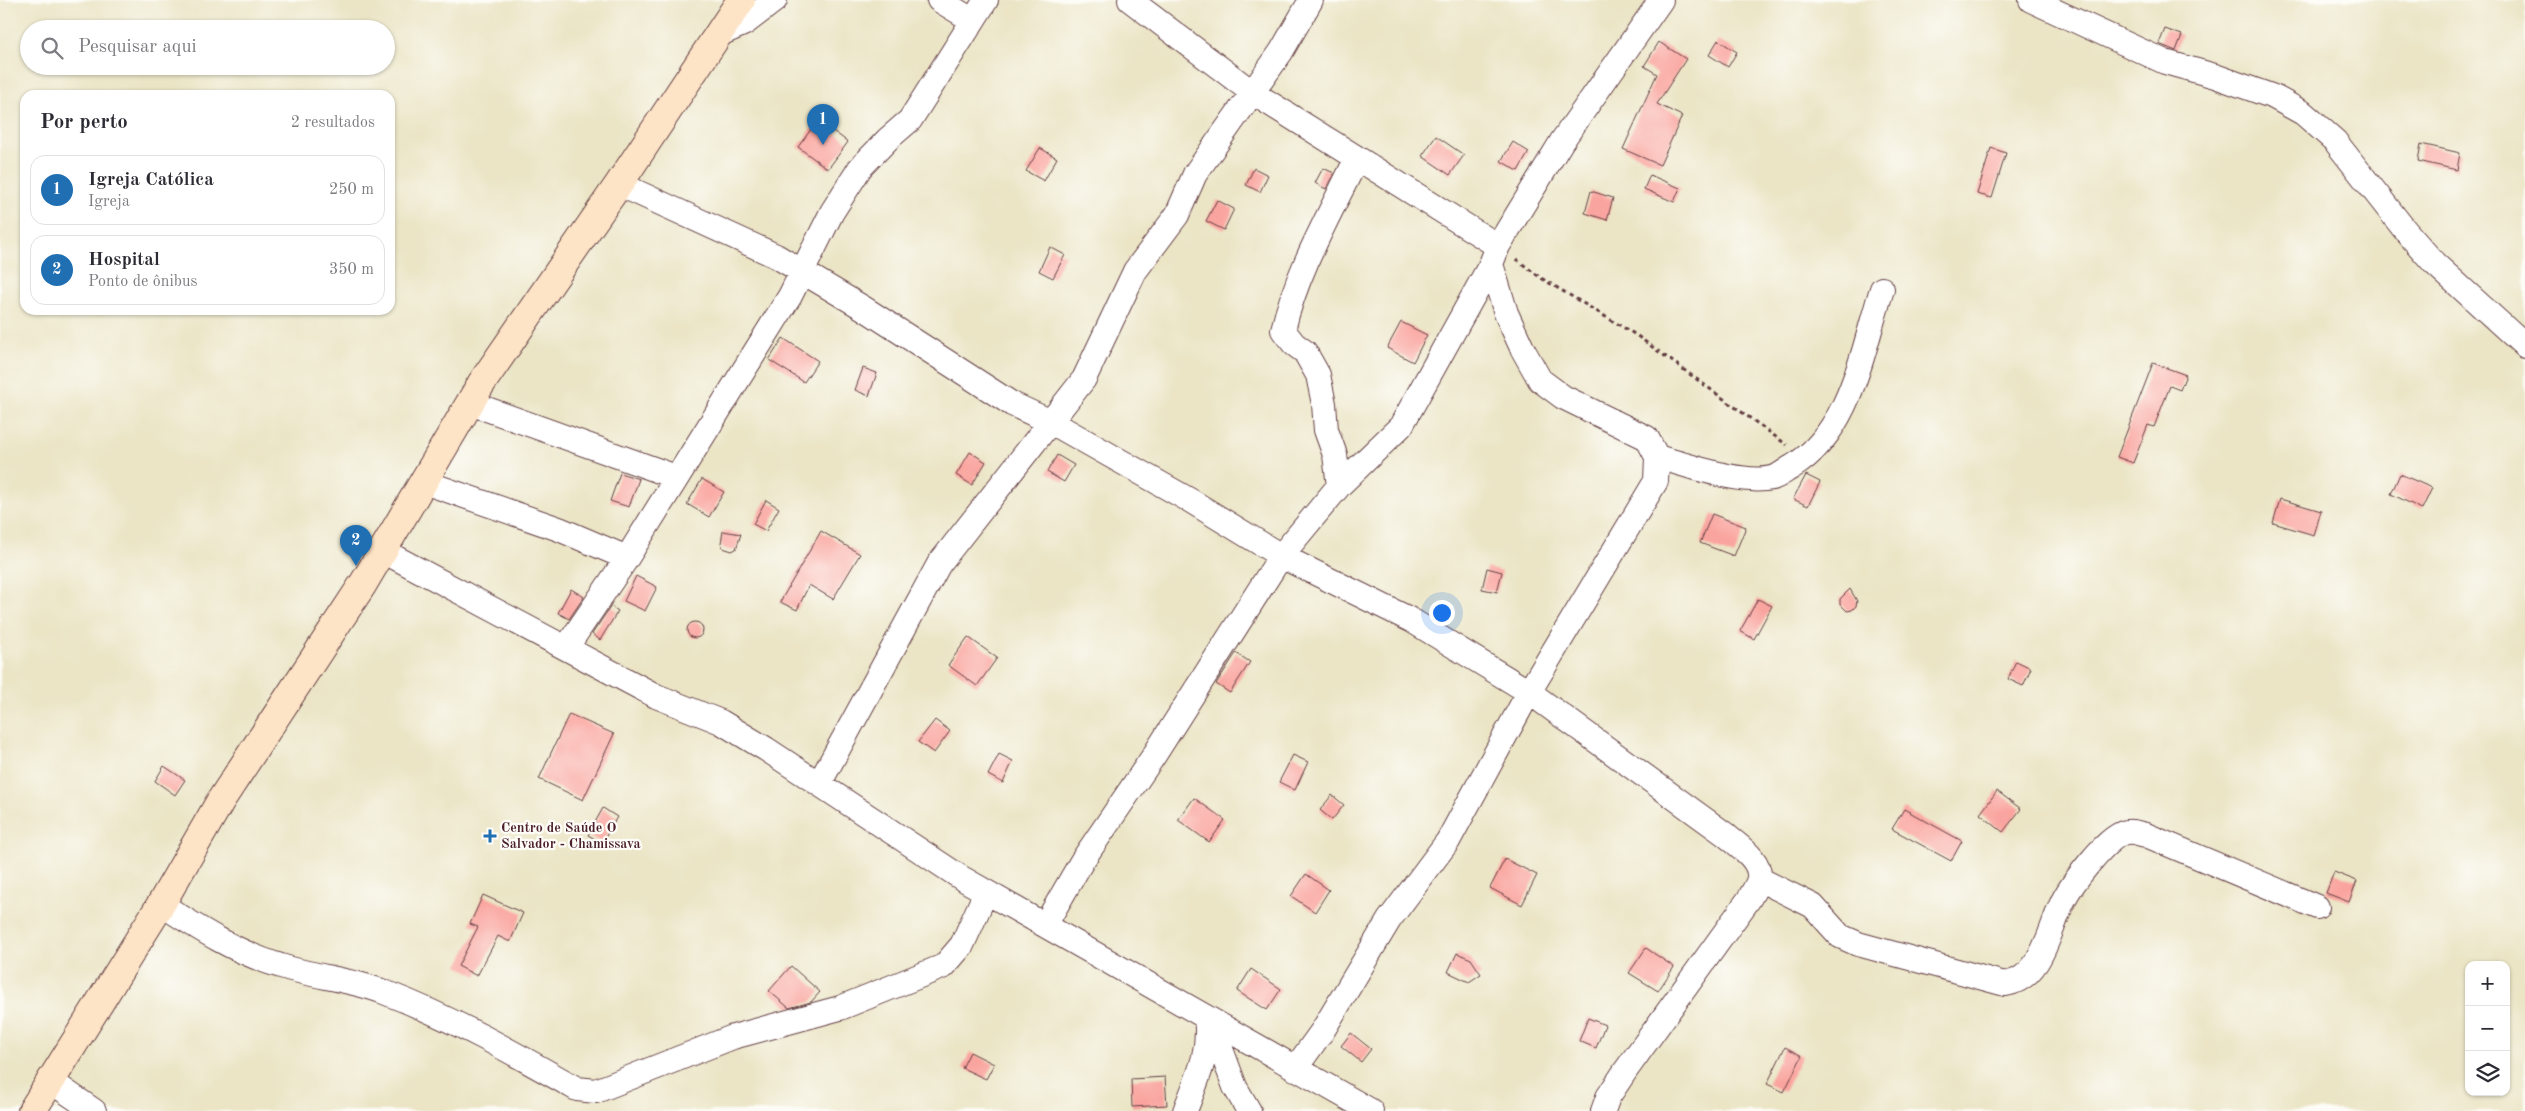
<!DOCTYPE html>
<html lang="pt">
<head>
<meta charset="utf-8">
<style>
  body { margin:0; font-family:"Old Standard TT",serif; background:#f7f7f7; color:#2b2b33 }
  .controls { position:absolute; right:15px; bottom:15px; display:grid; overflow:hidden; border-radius:10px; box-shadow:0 1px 4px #0004 }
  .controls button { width:45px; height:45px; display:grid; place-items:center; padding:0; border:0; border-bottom:1px solid #e1e1e2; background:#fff; color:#2b2b33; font:25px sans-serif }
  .you { position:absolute; left:1441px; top:612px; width:18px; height:18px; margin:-12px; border:4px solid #fff; border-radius:50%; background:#1a73e8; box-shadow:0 0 0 8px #1a73e833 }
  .badge { display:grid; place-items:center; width:32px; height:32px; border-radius:50%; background:#1f6fb2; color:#fff; font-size:16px; font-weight:700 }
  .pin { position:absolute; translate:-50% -41px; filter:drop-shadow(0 1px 2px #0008) }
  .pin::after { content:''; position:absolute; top:26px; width:18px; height:15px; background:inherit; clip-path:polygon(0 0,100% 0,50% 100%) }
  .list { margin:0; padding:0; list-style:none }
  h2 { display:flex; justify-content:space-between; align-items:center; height:65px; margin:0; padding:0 20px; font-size:21px }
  h2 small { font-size:16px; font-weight:400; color:#7c7c81 }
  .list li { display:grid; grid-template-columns:32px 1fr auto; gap:15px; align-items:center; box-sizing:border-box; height:70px; margin:0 10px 10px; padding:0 10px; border:1px solid #e1e1e2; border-radius:15px }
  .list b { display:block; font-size:19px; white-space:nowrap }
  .list p { margin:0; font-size:16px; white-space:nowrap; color:#7c7c81 }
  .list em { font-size:16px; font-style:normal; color:#7c7c81 }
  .icon { flex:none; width:28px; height:28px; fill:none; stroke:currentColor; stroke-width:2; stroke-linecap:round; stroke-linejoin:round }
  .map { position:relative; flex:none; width:2525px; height:1111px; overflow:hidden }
  .search { position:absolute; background:#fff; box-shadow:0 1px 4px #0004; left:20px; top:20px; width:375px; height:55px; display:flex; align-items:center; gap:12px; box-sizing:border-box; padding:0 18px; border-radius:28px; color:#7c7c81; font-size:19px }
  .panel { position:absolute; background:#fff; box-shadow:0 1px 4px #0004; left:20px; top:90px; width:375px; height:225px; border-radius:15px }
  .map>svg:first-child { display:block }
  .building { fill:#faa49f }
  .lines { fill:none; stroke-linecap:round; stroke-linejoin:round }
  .street-casing { stroke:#623d42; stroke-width:26 }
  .secondary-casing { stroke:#623d42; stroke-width:30 }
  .path { stroke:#623d42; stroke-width:3; stroke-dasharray:4 4; stroke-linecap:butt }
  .street { stroke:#fff; stroke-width:24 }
  .secondary { stroke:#fee4c6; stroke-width:28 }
  .poi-dot { fill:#1f6fb2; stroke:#fdfcf7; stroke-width:2 }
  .labels { text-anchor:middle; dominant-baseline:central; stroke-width:4.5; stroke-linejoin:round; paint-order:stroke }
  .poi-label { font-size:14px; font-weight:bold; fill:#4a1f2b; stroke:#fdfcf7; text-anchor:start }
</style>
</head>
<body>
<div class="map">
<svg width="2525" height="1111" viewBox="0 0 2525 1111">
  <rect width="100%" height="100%" fill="#fdfcf7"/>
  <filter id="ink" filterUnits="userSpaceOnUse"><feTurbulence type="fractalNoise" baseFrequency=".02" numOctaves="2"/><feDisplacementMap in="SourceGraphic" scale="10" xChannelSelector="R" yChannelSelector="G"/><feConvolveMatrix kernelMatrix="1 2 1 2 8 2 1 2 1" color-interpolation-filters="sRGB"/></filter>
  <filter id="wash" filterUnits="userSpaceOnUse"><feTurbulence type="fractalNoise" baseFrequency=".0096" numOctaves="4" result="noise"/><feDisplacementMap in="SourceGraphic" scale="20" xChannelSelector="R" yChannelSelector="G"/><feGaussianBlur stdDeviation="1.12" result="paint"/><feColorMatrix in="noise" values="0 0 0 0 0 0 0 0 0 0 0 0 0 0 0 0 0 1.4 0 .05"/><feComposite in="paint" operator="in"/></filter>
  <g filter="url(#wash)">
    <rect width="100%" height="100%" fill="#ebe5c6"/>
    <g id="blocks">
      <path class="building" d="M2165,29L2182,35L2176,51L2159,44Z
        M1718,40L1737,52L1728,67L1709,55Z
        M1659,42L1686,59L1657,104L1682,116L1660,165L1623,149L1657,74L1644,66Z
        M818,120L848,142L828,169L798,147Z
        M1436,136L1464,155L1450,175L1422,156Z
        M1513,142L1529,152L1518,171L1501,161Z
        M2421,144L2460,153L2457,170L2418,161Z
        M1040,148L1057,158L1044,181L1026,171Z
        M1991,148L2006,153L1992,198L1977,194Z
        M1254,168L1268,175L1260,192L1246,185Z
        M1323,168L1334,173L1326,189L1315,183Z
        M1650,175L1680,188L1674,202L1644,189Z
        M1591,191L1613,198L1607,220L1585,213Z
        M1217,200L1234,209L1224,230L1206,221Z
        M1050,247L1065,255L1053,278L1039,271Z
        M1401,322L1427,335L1413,362L1387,348Z
        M783,338L818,361L804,382L769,360Z
        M2153,363L2186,375L2180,390L2170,386L2154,427L2148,425L2133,463L2117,457Z
        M863,368L877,373L869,396L855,390Z
        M970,452L986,462L972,485L956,475Z
        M1057,455L1074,465L1064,482L1047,472Z
        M620,473L639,479L629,507L610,501Z
        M2400,474L2432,488L2422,509L2391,494Z
        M1806,475L1820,482L1808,506L1793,499Z
        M702,479L724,492L709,517L687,504Z
        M2280,499L2321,511L2314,535L2273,523Z
        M766,500L779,508L766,531L753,524Z
        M1712,514L1746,527L1734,556L1700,543Z
        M723,531L741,534L736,549L732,551L723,548L721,543Z
        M821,531L860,554L833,599L809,585L797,610L780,602Z
        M1487,568L1502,572L1497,592L1482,589Z
        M636,576L657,587L645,611L624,601Z
        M571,589L584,597L569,619L558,613Z
        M1850,589L1857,601L1856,606L1852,610L1847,611L1840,604V599Z
        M1758,599L1772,606L1754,639L1740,631Z
        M611,606L618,611L600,640L592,634Z
        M687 630a8 8 0 1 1 16 0a8 8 0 1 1-16 0Z
        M968,637L997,658L977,686L948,665Z
        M1236,653L1250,662L1230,693L1216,684Z
        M2016,661L2031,668L2023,686L2008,679Z
        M569,714L614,734L583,800L539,779Z
        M935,720L950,731L934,753L918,742Z
        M999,754L1013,761L1003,783L988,775Z
        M1293,755L1308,762L1295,790L1279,782Z
        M164,766L185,780L175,795L155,781Z
        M1997,791L2021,809L2003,832L1980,814Z
        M1332,795L1344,805L1332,820L1320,810Z
        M1194,798L1225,820L1209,842L1178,820Z
        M603,808L617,817L602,843L588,835Z
        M1904,809L1962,841L1951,861L1892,829Z
        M1505,859L1537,875L1522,905L1490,888Z
        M2334,872L2357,881L2349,902L2326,893Z
        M1306,874L1329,890L1315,912L1291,896Z
        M483,895L523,913L510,942L498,936L477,976L458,966L478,927L470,924Z
        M1646,948L1674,967L1658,991L1629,973Z
        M1457,953L1471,959L1481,974L1469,982L1448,972Z
        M791,966L820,992L811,1002L789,1008L769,991Z
        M1251,969L1281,989L1267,1010L1237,991Z
        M1588,1018L1605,1025L1596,1048L1579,1041Z
        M1351,1033L1371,1049L1361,1062L1341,1046Z
        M1785,1047L1802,1056L1784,1092L1767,1084Z
        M970,1052L994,1064L986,1079L962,1068Z
        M1165,1077L1167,1105L1132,1107L1131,1079Z"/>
    </g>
  </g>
  <g filter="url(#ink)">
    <use href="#blocks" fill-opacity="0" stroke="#623d42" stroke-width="1"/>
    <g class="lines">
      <g class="street-casing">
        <path id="street" d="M939,0L972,20
          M1130,0L1253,93L1498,246
          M2031,0L2165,62L2215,76L2274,97L2303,113L2335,141L2405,230L2434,263L2525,346
          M720,34L745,23L775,0
          M619,184L776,256L865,309L1012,404L1051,422L1191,501L1281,556L1411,620L1529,692L1726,835C1738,846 1761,859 1759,878C1758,885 1752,893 1749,899L1626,1070L1608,1097L1603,1111
          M470,403L676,477
          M1657,457C1688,465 1741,485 1772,478C1778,477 1786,470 1792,467C1851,431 1862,351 1882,289
          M424,482L559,529L627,558
          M1339,486L1335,455L1326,430L1324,404L1318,375L1305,352L1294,344L1283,330C1297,270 1330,214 1357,158
          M383,551L656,696L721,722L766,749L960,877L1371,1111
          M566,648L627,558L790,296L832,212L860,168L888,139L910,120L986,0
          M819,784L939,564L1084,379L1135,271L1177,215L1195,174L1281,52L1311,0
          M1759,879L1813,906L1840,936L1858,944L2005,984C2042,979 2049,930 2063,901C2071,885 2109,833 2127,832C2133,831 2140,834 2146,835L2317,907
          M161,904C199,929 237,953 281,966C315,977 351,979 384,992C452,1018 514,1053 577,1089L596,1091L733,1037L840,1008L944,966L962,945L986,892
          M1045,925L1082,861L1153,757L1281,556L1339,486L1401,426L1491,264L1498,246L1562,141L1661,0
          M1208,1035L1218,1041L1235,1087L1249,1111
          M1295,1069L1323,1030L1389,920L1448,841L1529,692L1656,481L1657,457L1647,438L1563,397L1540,380L1522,348L1506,313L1491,264
          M49,1080L94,1111
          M1185,1111C1197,1079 1211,1051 1206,1017"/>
      </g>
      <g class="secondary-casing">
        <path id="secondary" d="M32,1111L161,904L221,800L363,584L481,384L619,184L741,0"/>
      </g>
      <path class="path" d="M1516,259L1541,278L1636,335L1787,445"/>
      <use href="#street" class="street"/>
      <use href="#secondary" class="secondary"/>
    </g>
  </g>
  <path class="poi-dot" d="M487.5 828.5h5v5h5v5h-5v5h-5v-5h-5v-5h5z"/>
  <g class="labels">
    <g class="poi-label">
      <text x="501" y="828">Centro de Saúde O<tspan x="501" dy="16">Salvador - Chamissava</tspan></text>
    </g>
  </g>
</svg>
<div class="controls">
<button>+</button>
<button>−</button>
<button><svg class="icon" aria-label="layers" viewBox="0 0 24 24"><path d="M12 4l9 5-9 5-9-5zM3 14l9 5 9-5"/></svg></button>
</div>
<div class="you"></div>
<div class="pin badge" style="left:823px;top:145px">1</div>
<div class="pin badge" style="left:356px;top:566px">2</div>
<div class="search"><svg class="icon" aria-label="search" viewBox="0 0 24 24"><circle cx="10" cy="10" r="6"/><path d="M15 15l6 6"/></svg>Pesquisar aqui</div>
<section class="panel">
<h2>Por perto<small>2 resultados</small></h2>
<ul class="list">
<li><span class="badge">1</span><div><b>Igreja Católica</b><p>Igreja</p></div><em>250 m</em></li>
<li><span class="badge">2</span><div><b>Hospital</b><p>Ponto de ônibus</p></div><em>350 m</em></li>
</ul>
</section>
</div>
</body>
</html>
